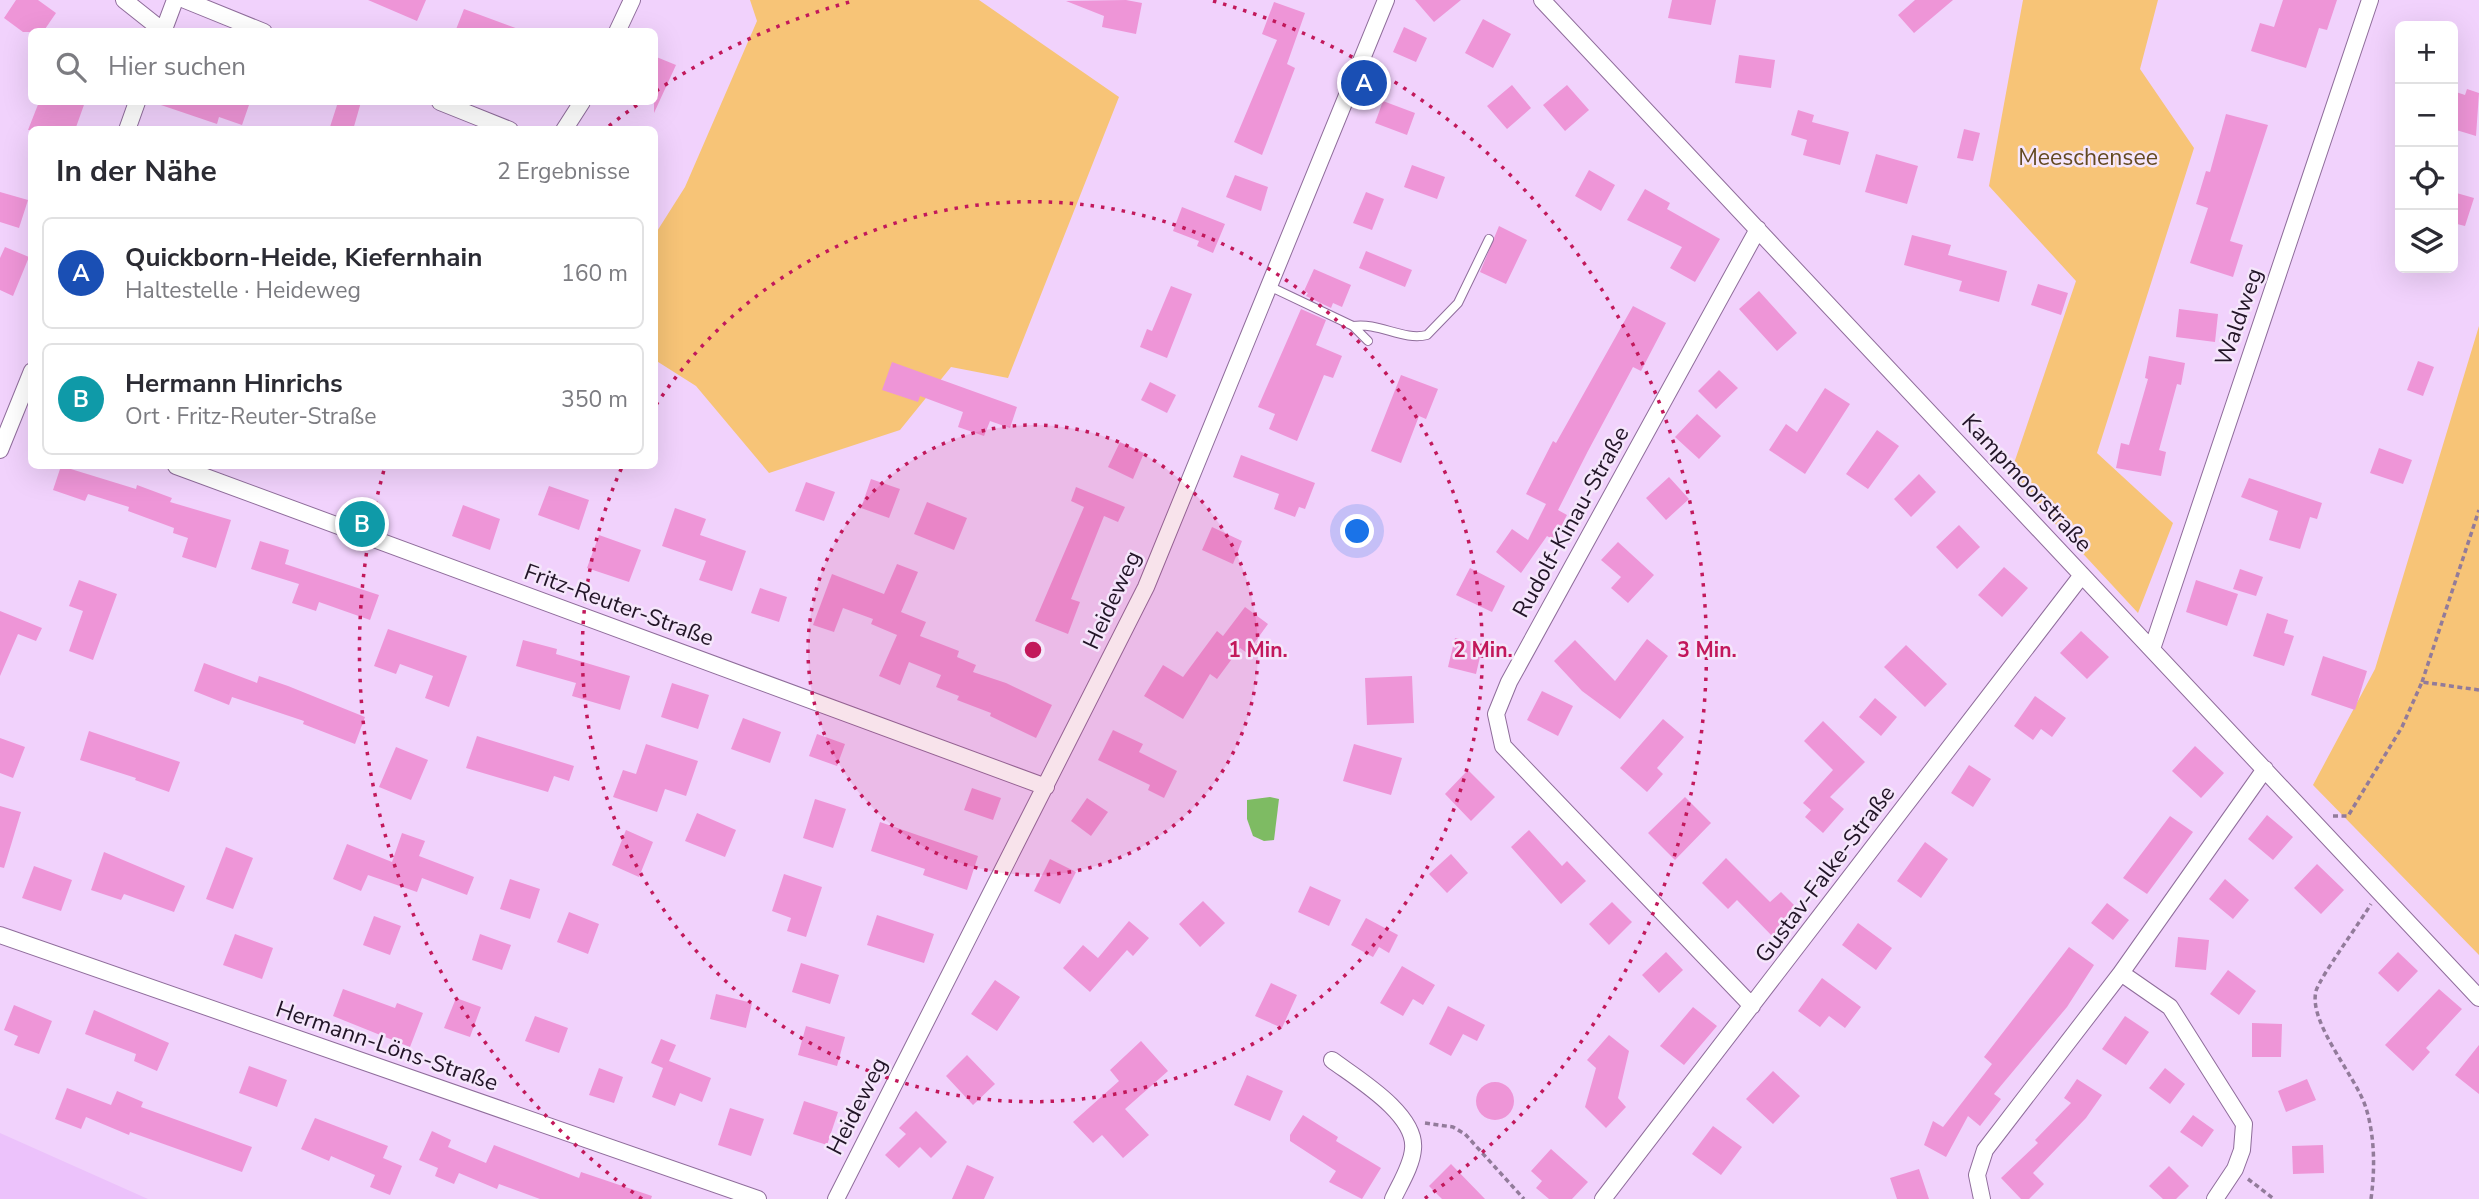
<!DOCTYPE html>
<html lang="de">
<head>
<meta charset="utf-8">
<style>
  body { margin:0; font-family:"Nunito Sans",sans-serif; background:#f2f2f3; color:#2b2b33 }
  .controls { position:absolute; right:21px; top:21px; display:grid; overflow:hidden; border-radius:10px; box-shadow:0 7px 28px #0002 }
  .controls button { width:63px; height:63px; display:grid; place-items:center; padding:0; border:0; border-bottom:2px solid #e1e1e2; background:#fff; color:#2b2b33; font:35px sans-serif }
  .you { position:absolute; left:1358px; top:532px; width:24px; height:24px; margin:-18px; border:5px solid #fff; border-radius:50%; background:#1a73e8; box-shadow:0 0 0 10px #1a73e833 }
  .badge { display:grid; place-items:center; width:46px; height:46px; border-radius:50%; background:#0b8043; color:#fff; font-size:23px; font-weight:700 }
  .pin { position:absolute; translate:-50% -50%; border:4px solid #fff; box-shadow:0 2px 7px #0006 }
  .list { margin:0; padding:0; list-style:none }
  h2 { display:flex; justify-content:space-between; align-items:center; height:91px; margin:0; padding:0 28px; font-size:30px }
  h2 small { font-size:23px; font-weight:400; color:#7c7c81 }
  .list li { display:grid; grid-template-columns:46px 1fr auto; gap:21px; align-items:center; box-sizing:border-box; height:112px; margin:0 14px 14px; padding:0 14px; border:2px solid #e1e1e2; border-radius:10px }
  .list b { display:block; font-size:26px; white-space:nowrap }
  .list p { margin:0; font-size:23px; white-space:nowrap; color:#7c7c81 }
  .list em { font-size:23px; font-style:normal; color:#7c7c81 }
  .icon { flex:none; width:38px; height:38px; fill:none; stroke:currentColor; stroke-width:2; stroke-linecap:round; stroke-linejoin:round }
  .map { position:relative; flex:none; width:2479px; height:1199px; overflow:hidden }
  .search { position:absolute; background:#fff; box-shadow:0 7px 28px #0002; left:28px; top:28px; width:630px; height:77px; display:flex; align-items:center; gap:18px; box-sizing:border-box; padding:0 24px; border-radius:10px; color:#7c7c81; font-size:26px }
  .panel { position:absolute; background:#fff; box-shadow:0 7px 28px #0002; left:28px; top:126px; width:630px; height:343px; border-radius:10px }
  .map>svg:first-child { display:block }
  .built { fill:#ecc2fb }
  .green { fill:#f7c477 }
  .water { fill:#7ebb63 }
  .building { fill:#ee95d7 }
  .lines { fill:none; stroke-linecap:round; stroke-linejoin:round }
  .lane-casing { stroke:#8f6d9b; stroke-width:10 }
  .street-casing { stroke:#8f6d9b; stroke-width:18 }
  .path { stroke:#927b9a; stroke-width:3.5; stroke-dasharray:5 3.5; stroke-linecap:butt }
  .lane { stroke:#fff; stroke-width:8 }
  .street { stroke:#fff; stroke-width:16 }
  .ring { fill:none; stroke:#c2185b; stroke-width:3.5; stroke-dasharray:3.5 7 }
  .labels { text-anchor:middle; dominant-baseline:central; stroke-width:5; stroke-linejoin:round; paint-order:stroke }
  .park-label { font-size:23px; fill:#634921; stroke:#f5e6fb }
  .street-label { font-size:23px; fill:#221527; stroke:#f5e6fb }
  .centre { fill:#c2185b; stroke:#f5e6fb; stroke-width:3.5 }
  .ring-label { font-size:21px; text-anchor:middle; font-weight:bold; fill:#c2185b; stroke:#f5e6fb; stroke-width:5; stroke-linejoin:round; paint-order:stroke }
</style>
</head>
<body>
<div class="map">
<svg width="2479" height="1199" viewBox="0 0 2479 1199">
  <rect width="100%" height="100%" fill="#f1d2fc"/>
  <path class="built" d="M0,1133L148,1199H0Z"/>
  <path class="green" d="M750,0H979L1119,97L1008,378L951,367L900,430L769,473L696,386L655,360L654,236L685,187L757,21Z
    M2023,0H2158L2140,69L2194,148L2097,453L2173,523L2138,613L2010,475L2076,281L1989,186Z
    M2479,326V955L2313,785L2375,669Z"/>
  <path class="water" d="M1270,797L1279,799L1274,840L1264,841L1253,836L1247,819V800Z"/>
  <path class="building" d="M16,0H38L56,13L43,32H23L4,18Z
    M368,0H426L417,21Z
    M1126,0L1142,3L1136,34L1102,27L1104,16L1066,1Z
    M1415,0H1461L1434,22Z
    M1672,0H1716L1711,25L1668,18Z
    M1915,0H1953L1914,33L1898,15Z
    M2283,0H2337L2327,30L2319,28L2306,68L2251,51L2260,23L2274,27Z
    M1274,2L1305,13L1287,64L1295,68L1262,155L1234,142L1277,40L1262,34Z
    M464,9L521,30V32H455Z
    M1483,19L1511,34L1493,68L1465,53Z
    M1404,27L1427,38L1416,62L1393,52Z
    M1739,55L1775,60L1771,88L1735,83Z
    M654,56L676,65L654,113Z
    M1512,85L1531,108L1507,129L1487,106Z
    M1567,85L1589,110L1565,131L1543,105Z
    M2467,89L2479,93L2476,136L2453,129V91L2465,95Z
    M1383,101L1415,113L1407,135L1375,123Z
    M39,102H85L75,130H28Z
    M159,102H250L242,125L219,117L217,124L158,104Z
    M338,102H361L353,130H329Z
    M1798,110L1814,115L1812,122L1849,132L1840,165L1803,155L1807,140L1791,135Z
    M2226,114L2268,125L2230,241L2243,245L2233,277L2190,263L2208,208L2196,204L2206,171L2210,172Z
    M1964,129L1980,133L1973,161L1957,158Z
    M1876,154L1918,166L1907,204L1865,192Z
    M1412,165L1445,177L1437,199L1404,187Z
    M1589,170L1615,185L1601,211L1575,196Z
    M1235,175L1268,187L1261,211L1226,197Z
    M1645,189L1670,203L1667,209L1720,239L1695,282L1670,268L1682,247L1627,220Z
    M0,192L28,200L19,228L0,222Z
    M1366,192L1384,199L1372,230L1353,223Z
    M2453,192L2474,198L2465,226L2453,223Z
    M1182,207L1225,224L1213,253L1197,246L1199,241L1173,231Z
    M1499,226L1527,240L1506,284L1480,272Z
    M1912,235L1951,245L1948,255L2007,271L1999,302L1959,291L1962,281L1904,265Z
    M5,247L29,257L13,296L0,290V258Z
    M1366,251L1412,270L1405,287L1359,268Z
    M1314,269L1351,285L1342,307L1333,303L1331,308L1306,296L1308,293L1304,291Z
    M2038,284L2068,293L2061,315L2031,305Z
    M1171,286L1192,294L1167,358L1140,347L1147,329L1152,331Z
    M1759,291L1797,333L1777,351L1739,309Z
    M1633,306L1666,323L1641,371L1633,367L1588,451L1558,510L1567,515L1554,540L1547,536L1521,573L1496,552L1512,529L1528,540L1546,504L1526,494L1553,441L1556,443Z
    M1301,309L1326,320L1316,345L1342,356L1333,378L1324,375L1297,441L1269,429L1275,414L1258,407Z
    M2179,309L2218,314L2215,342L2176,337Z
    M2149,356L2185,363L2181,385L2177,384L2159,450L2166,452L2161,476L2116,468L2121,443L2129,445L2148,379L2145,378Z
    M2418,361L2434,367L2423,396L2407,390Z
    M892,362L1017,407L1010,428L990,421L984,436L958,427L963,412L920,396L918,402L882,390Z
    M1719,370L1738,388L1716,409L1698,391Z
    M1401,375L1438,389L1426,419L1419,416L1401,463L1371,451Z
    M1150,382L1176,395L1167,413L1141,400Z
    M1825,388L1850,404L1805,474L1769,450L1786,424L1797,432Z
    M1697,414L1721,436L1699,459L1675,437Z
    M1877,430L1899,446L1868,489L1846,474Z
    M1120,442L1144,453L1133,479L1108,467Z
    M2379,448L2412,460L2403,484L2370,473Z
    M1241,455L1315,483L1305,509L1299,507L1295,517L1274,509L1279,494L1233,477Z
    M61,466L136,489L137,485L172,498L170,502L231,520L216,568L182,557L188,538L173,533L174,528L128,511L129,507L88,494L85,501L53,490Z
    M1919,474L1936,492L1911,517L1894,499Z
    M1669,477L1689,499L1666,520L1646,498Z
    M2249,478L2322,503L2317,519L2310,517L2300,549L2269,540L2278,511L2241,497Z
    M871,479L900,489L889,518L861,508Z
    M806,482L835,492L824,521L795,511Z
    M549,486L589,500L579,530L538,515Z
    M1076,487L1125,507L1118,522L1104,516L1071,599L1080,602L1068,634L1035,621L1084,507L1071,501Z
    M927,502L967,518L954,550L914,534Z
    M463,505L500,519L490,550L452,536Z
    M675,508L706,519L700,535L746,551L732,591L699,580L706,561L662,546Z
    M1959,525L1980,547L1957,569L1936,547Z
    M1212,527L1242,541L1233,564L1202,550Z
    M599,535L641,550L629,582L587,568Z
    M260,541L289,550L285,564L379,595L370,620L319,602L316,611L292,603L299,584L251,569Z
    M1618,542L1654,575L1628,603L1611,588L1621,577L1601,560Z
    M897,564L918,572L901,612L926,622L920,636L959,651L957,657L976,665L973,672L1006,683L1052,705L1036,738L990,716L991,713L957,700L959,696L936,687L941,675L909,662L900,685L879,676L897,635L871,624L873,619L843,608L834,632L813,625L832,574L884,594Z
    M2004,567L2028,588L2002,617L1978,595Z
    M1470,568L1505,586L1492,612L1456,595Z
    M2240,569L2263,577L2256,596L2233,589Z
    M79,580L117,594L93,660L69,651L83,611L69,606Z
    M2196,580L2238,594L2227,626L2186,612Z
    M760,588L787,597L779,622L751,613Z
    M1245,607L1268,624L1247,653L1240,648L1217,679L1210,674L1183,719L1144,696L1163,665L1183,677L1217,631L1223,636Z
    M0,611L42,628L36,641L18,634L0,676Z
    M2267,613L2288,620L2284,633L2294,636L2284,666L2253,656Z
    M388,629L467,656L449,707L425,698L433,676L400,664L396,674L374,666Z
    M2081,631L2109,657L2087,679L2060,653Z
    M1455,638L1483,644L1476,674L1448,667Z
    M1647,639L1668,656L1620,719L1582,691L1554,661L1575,640L1615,681Z
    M523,640L557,649L556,654L630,676L620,710L572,696L576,683L516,666Z
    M1906,645L1947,684L1925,707L1884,667Z
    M2323,656L2367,671L2355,710L2311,695Z
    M204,663L257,683L259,676L288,686L365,717L355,744L303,724L304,721L232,697L229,705L194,691Z
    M1412,676L1414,723L1367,725L1365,678Z
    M672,683L709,695L698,729L661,717Z
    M1542,691L1573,706L1558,736L1527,720Z
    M2035,696L2066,718L2052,737L2041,729L2033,740L2014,726Z
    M1875,698L1897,717L1881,736L1859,717Z
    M743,718L781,732L770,763L731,749Z
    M1663,719L1684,737L1657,768L1663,774L1647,792L1620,768Z
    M1823,721L1865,762L1830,797L1844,809L1823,833L1805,817L1811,810L1803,803L1833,770L1804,741Z
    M1113,730L1143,744L1139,752L1177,771L1164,798L1148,790L1150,785L1098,760Z
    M89,731L180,762L169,792L135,780L136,778L80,760Z
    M817,734L845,744L837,766L809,756Z
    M477,736L574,766L569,781L554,776L548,792L466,768Z
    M0,738L25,747L13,778L0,773Z
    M646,744L698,761L686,796L665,789L657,812L613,797L623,770L636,774Z
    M1354,744L1402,758L1391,795L1343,781Z
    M2195,746L2224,773L2201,798L2172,771Z
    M396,747L428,760L411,800L379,787Z
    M1969,765L1991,779L1973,807L1951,793Z
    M1468,770L1495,797L1471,821L1445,794Z
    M972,788L1001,798L993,820L964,810Z
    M1685,797L1711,823L1675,860L1648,833Z
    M1087,798L1108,812L1091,836L1071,821Z
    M815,799L846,809L833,848L803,838Z
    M0,806L21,812L4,868L0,867Z
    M697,813L736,830L725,857L685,841Z
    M2267,815L2293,837L2273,860L2248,839Z
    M2170,816L2193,832L2147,894L2123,878Z
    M880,822L978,856L967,890L923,875L925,869L871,851Z
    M626,830L653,842L639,877L612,865Z
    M1529,830L1562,866L1567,861L1586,881L1561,904L1511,847Z
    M402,833L425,841L419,856L474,877L467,895L422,878L417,892L368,875L361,891L333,879L347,844L392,862Z
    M1925,842L1948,859L1921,898L1897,881Z
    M226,847L253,858L233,909L206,899Z
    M104,852L185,886L174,912L124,894L121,900L91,890Z
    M1451,854L1468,873L1447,893L1429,874Z
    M1726,858L1770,902L1781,892L1800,911L1773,937L1737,900L1728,909L1702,883Z
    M1050,859L1076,872L1060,904L1034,891Z
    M2317,864L2344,890L2321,914L2294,888Z
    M34,866L72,880L61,911L22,898Z
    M784,874L822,887L806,937L787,931L791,918L772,911Z
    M510,879L540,889L530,919L500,909Z
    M2225,879L2249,900L2233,919L2209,899Z
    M1310,886L1341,900L1329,926L1298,912Z
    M1203,901L1225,923L1200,947L1179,924Z
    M1612,902L1632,922L1609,945L1589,924Z
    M2107,903L2129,920L2113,940L2091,923Z
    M569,912L599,924L588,954L557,942Z
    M877,915L934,934L924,963L867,945Z
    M374,916L401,926L390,955L363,945Z
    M1366,918L1398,935L1389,953L1379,947L1373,957L1351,945Z
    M1129,921L1149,938L1133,956L1127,950L1090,992L1063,968L1083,945L1098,958Z
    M1858,923L1892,948L1876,970L1842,945Z
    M235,934L273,948L262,979L223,965Z
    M480,934L511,945L502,970L472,960Z
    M2178,937L2209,940L2206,970L2175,967Z
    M2069,947L2094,965L2067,1007L1994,1094L2001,1099L1980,1126L1968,1116L1946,1157L1924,1145L1933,1121L1943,1127L1992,1064L1984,1057Z
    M1666,952L1683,970L1659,993L1642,975Z
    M2398,952L2418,971L2398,992L2378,973Z
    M801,963L839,975L830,1004L792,992Z
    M1402,966L1435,985L1423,1005L1413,999L1403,1016L1380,1003Z
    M2228,970L2256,991L2239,1015L2210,994Z
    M1822,978L1861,1007L1845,1028L1829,1016L1820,1027L1798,1011Z
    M995,980L1020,997L997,1031L971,1014Z
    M1271,983L1297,995L1282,1028L1255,1016Z
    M343,989L395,1008L397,1003L423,1013L410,1047L333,1016Z
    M2439,989L2462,1009L2426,1048L2430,1052L2413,1071L2385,1045Z
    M716,994L752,1003L746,1028L710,1019Z
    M456,998L481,1007L470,1037L444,1028Z
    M14,1005L52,1021L39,1054L14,1045L18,1036L4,1030Z
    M1448,1006L1485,1025L1477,1041L1463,1034L1451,1056L1429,1044Z
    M1693,1007L1717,1026L1684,1065L1660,1046Z
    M94,1010L169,1043L157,1071L134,1061L136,1054L85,1034Z
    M535,1016L568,1028L559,1053L525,1041Z
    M2125,1016L2149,1032L2126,1065L2102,1049Z
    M2252,1023L2282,1024L2281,1057H2252Z
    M806,1026L845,1037L837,1066L798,1055Z
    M1609,1035L1629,1051L1618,1098L1626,1107L1606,1128L1585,1107L1596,1068L1587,1060Z
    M661,1039L676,1045L669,1061L711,1078L702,1102L680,1093L675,1106L652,1097L663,1068L651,1063Z
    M1141,1041L1168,1071L1125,1109L1149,1135L1123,1158L1102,1135L1093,1143L1073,1122L1119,1081L1110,1070Z
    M2479,1045V1094L2455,1075Z
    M967,1055L995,1084L973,1105L946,1076Z
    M249,1066L287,1080L277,1107L239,1093Z
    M599,1068L623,1077L614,1103L589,1095Z
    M2165,1068L2185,1084L2170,1104L2149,1088Z
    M1773,1071L1800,1096L1773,1124L1746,1099Z
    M1247,1075L1283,1091L1270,1121L1234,1105Z
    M2077,1079L2102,1095L2086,1118L2033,1173L2044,1184L2029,1199H2021L2001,1178L2038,1143L2035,1140L2071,1103L2064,1098Z
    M2307,1079L2316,1100L2286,1112L2278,1091Z
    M1476 1101a19 19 0 1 1 38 0a19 19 0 1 1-38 0Z
    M67,1088L111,1105L117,1091L143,1102L141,1107L252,1147L242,1172L130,1132L129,1135L86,1117L81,1129L55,1119Z
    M804,1101L838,1112L827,1145L793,1134Z
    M730,1108L764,1119L751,1156L718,1145Z
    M916,1111L947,1142L931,1158L920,1147L899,1168L885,1155L906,1134L899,1128Z
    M1303,1115L1338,1137L1336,1141L1381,1168L1362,1199L1329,1182L1336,1171L1290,1141V1135Z
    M2193,1115L2214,1130L2202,1147L2180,1132Z
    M315,1118L388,1146L383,1158L402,1166L390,1195L370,1187L375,1175L331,1156L329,1161L301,1149Z
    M1713,1126L1742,1147L1721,1175L1692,1154Z
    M432,1131L451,1140L448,1147L486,1163L494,1145L579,1178L581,1172L652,1196L651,1199H540L499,1184L497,1189L459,1173L454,1184L435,1176L438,1168L419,1160Z
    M2323,1145L2324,1173L2293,1174L2292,1146Z
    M1551,1149L1588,1182L1572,1199H1549L1536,1188L1542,1181L1531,1171Z
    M1451,1164L1485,1199H1442L1429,1186Z
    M967,1165L994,1177L984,1199H952Z
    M2169,1166L2189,1186L2176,1199H2163L2149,1186Z
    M1919,1169L1929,1199H1897L1890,1178Z"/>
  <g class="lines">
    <g class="lane-casing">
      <path id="lane" d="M1269,286L1353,326L1368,341
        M1353,326C1379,322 1403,341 1427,335L1458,303L1489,239"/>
    </g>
    <g class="street-casing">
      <path id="street" d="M124,0L163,31
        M185,0L264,32
        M1542,0L2479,998
        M163,32L175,0
        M617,32L632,0
        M440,102L510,130
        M127,130L137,102
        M564,130L582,102
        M0,450L32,371
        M176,466L1046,787
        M2152,649L2370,0
        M0,935L758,1199
        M2121,973L2170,1007L2244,1124L2242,1150L2235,1169L2215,1199
        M1752,1006L1503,746L1496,714L1509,682L1758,229
        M1332,1060C1356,1078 1417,1114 1413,1149C1412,1165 1400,1184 1393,1199
        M836,1199L1146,587L1386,0
        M1603,1199L2082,575
        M1982,1199L1977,1175L1985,1150L2121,973L2265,769"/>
    </g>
    <path class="path" d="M2422,682L2479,510
      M2333,816H2348L2402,727L2422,682L2479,690
      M1425,1123L1453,1127L1465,1134L1524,1199
      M2248,1179L2274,1199
      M2371,1199C2375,1170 2375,1137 2366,1108C2356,1076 2308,1023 2316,991C2320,977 2361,921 2371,904"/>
    <use href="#lane" class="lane"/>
    <use href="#street" class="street"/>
  </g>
  <circle cx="1033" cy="650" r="225" fill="#c2185b" fill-opacity=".12"/>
  <g class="ring">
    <circle cx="1033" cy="650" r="225"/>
    <path d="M656 405A450 450 0 1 1 622 467"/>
    <path d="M642 1199A674 674 0 0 1 384 470M609 126A674 674 0 0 1 637 105M656 91A674 674 0 0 1 853 1M1213 1A674 674 0 0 1 1424 1199"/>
  </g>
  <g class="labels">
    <g class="park-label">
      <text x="2088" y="157">Meeschensee</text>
    </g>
    <g class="street-label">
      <text transform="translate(2239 317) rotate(-71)">Waldweg</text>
      <text transform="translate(2027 483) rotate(47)">Kampmoorstraße</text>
      <text transform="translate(1571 522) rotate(-61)">Rudolf-Kinau-Straße</text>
      <text transform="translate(1112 600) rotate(-65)">Heideweg</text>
      <text transform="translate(619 605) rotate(20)">Fritz-Reuter-Straße</text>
      <text transform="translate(1825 874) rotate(-53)">Gustav-Falke-Straße</text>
      <text transform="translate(387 1046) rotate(19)">Hermann-Löns-Straße</text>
      <text transform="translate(857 1106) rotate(-63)">Heideweg</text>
    </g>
  </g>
  <circle cx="1033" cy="650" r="10" class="centre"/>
  <g class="ring-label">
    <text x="1258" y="657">1 Min.</text>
    <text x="1483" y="657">2 Min.</text>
    <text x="1707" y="657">3 Min.</text>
  </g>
</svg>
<div class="controls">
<button>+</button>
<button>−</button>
<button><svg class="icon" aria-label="locate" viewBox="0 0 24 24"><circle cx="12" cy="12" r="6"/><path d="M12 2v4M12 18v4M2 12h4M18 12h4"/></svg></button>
<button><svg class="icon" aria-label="layers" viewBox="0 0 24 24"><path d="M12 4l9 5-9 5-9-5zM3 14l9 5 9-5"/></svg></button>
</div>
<div class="you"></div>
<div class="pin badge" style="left:1364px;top:83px;background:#1a4fb4">A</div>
<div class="pin badge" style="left:362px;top:524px;background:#0f9aa8">B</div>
<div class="search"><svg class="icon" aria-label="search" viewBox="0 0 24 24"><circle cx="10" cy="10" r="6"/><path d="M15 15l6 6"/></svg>Hier suchen</div>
<section class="panel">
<h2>In der Nähe<small>2 Ergebnisse</small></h2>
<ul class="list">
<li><span class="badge" style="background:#1a4fb4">A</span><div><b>Quickborn-Heide, Kiefernhain</b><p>Haltestelle · Heideweg</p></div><em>160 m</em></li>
<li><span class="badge" style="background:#0f9aa8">B</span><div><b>Hermann Hinrichs</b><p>Ort · Fritz-Reuter-Straße</p></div><em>350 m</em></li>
</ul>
</section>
</div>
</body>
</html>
